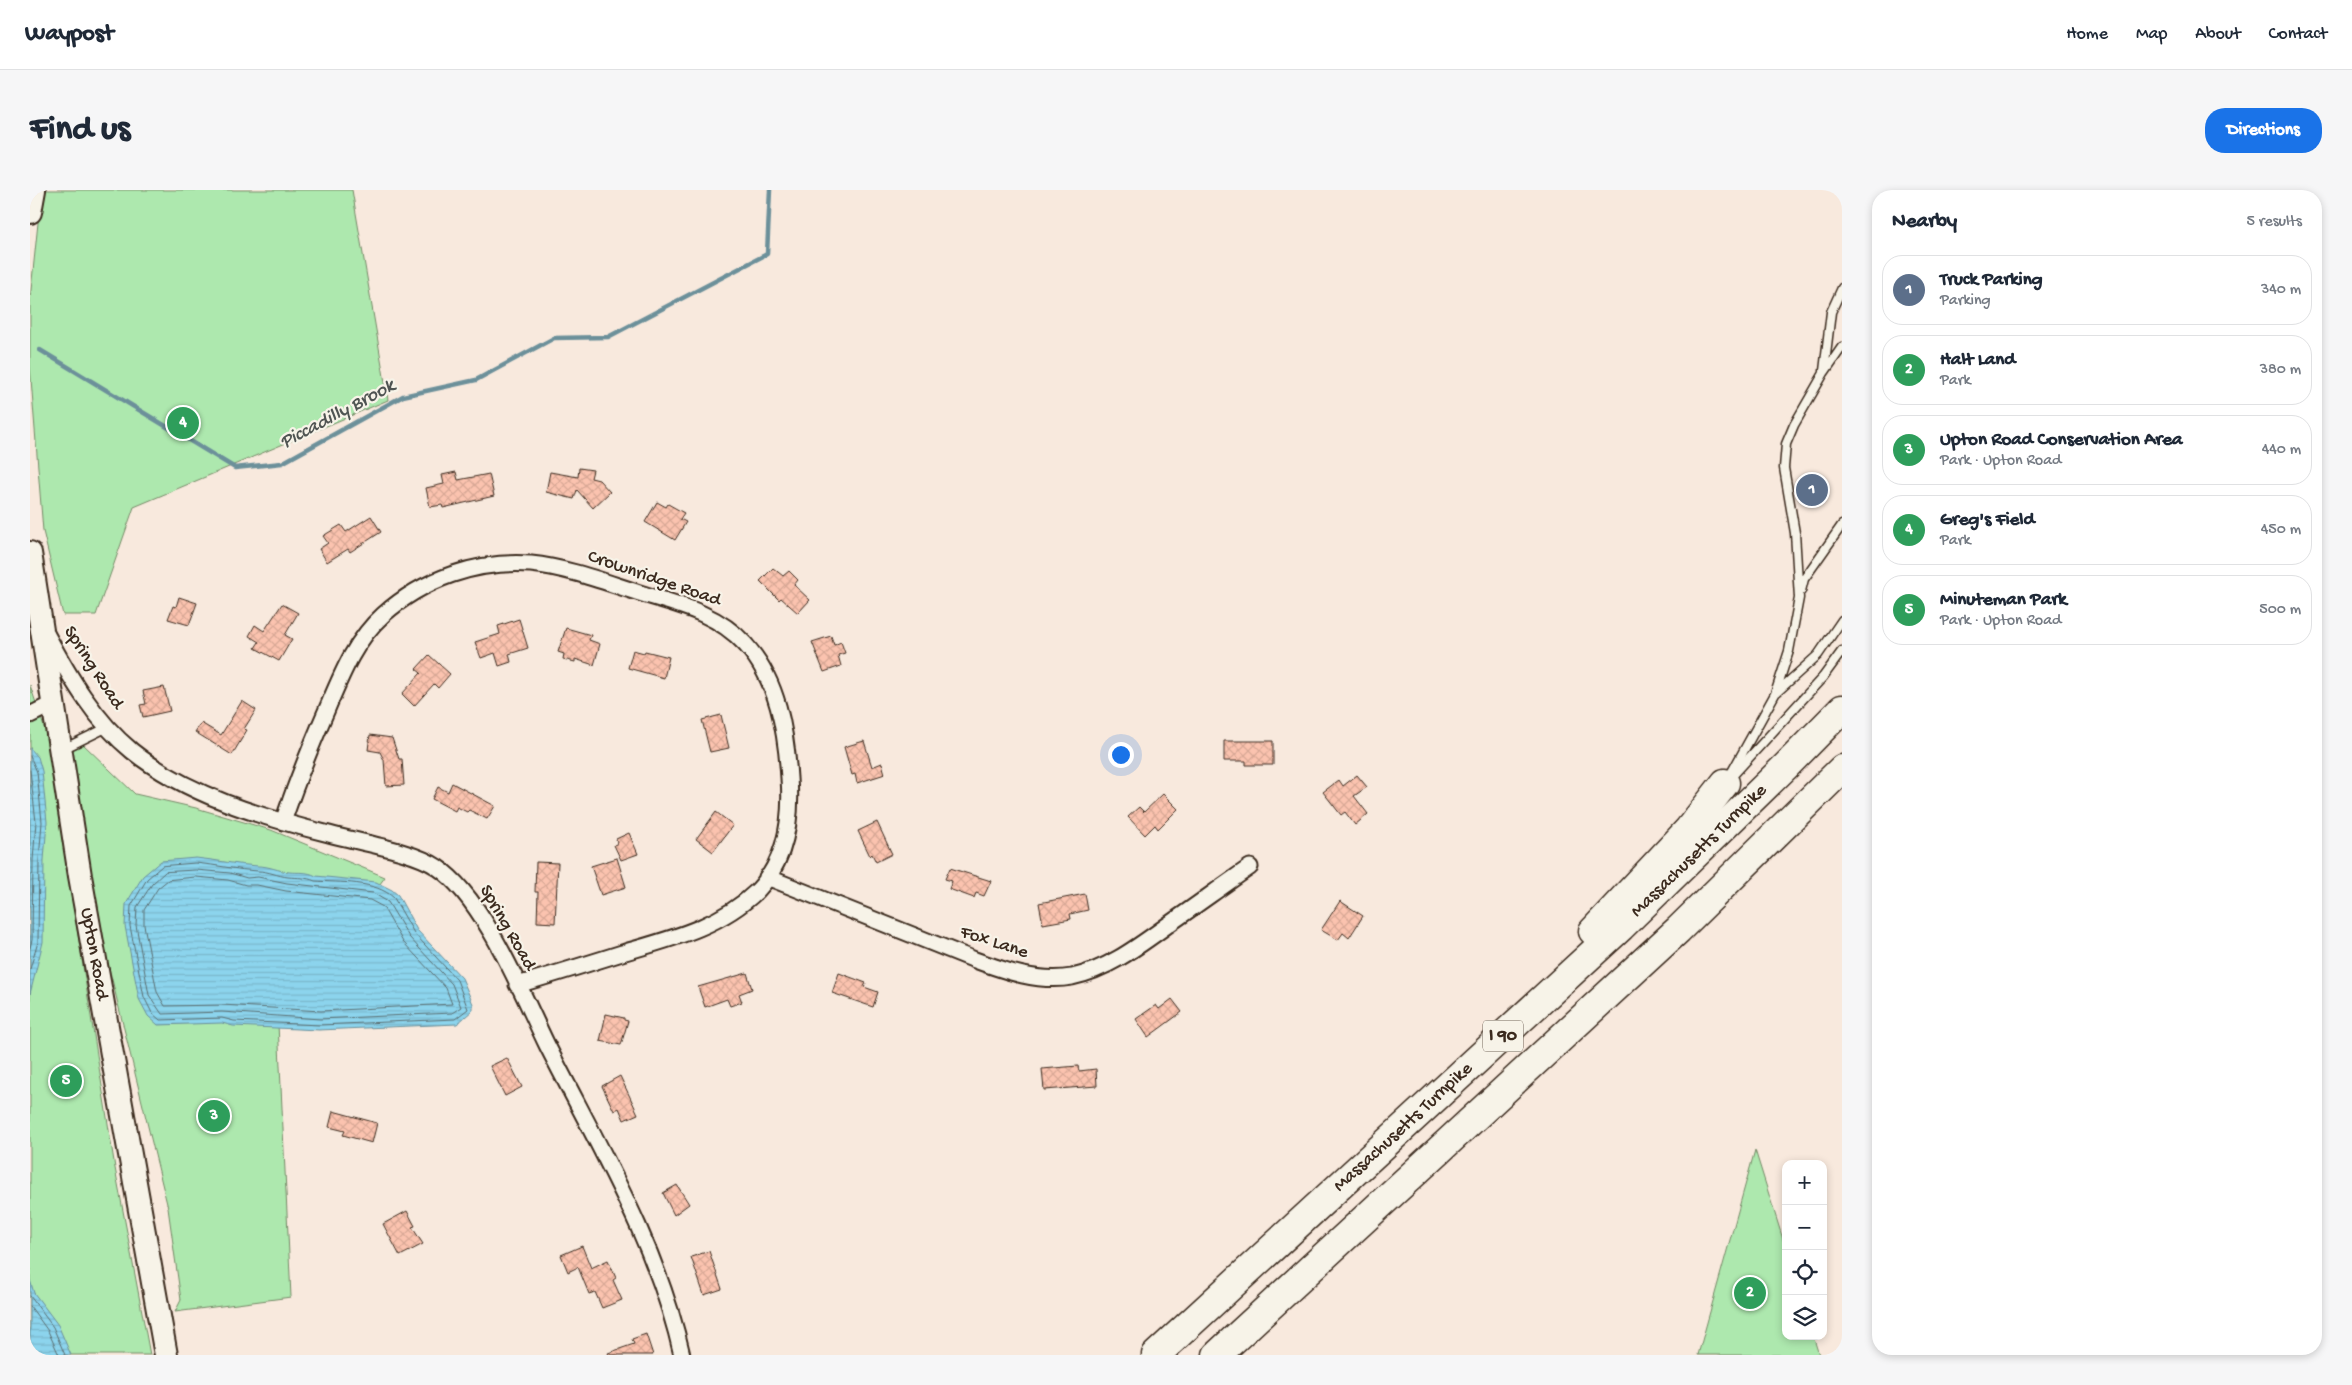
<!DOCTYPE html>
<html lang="en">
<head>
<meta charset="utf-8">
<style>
  body { margin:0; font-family:"Gochi Hand",sans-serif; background:#f6f6f7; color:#1f2937 }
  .controls { position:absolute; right:15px; bottom:15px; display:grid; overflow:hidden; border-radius:10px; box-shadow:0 2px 8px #0003 }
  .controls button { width:45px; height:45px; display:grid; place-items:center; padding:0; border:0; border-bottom:1px solid #e0e1e3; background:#fff; color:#1f2937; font:25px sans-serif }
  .you { position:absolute; left:1090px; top:564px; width:18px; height:18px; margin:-12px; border:4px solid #fff; border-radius:50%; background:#1a73e8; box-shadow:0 0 0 8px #1a73e833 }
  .badge { display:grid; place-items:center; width:32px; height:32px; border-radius:50%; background:#1a73e8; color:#fff; font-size:16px; font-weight:700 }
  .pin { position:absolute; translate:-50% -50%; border:2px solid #fff; box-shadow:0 1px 5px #0006 }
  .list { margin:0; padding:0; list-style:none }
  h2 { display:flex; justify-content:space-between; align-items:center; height:65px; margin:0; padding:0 20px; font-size:21px }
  h2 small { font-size:16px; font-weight:400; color:#747a83 }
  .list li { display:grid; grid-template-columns:32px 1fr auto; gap:15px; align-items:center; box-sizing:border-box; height:70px; margin:0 10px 10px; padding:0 10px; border:1px solid #e0e1e3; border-radius:20px }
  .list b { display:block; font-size:19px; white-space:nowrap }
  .list p { margin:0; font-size:16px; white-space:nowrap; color:#747a83 }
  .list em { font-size:16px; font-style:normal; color:#747a83 }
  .icon { flex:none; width:28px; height:28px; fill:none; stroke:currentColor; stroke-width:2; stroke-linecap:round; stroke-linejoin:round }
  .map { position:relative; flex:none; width:1812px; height:1165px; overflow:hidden; border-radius:20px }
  header { display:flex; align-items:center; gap:30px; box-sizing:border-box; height:70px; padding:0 25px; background:#fff; border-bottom:1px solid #e0e1e3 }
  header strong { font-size:24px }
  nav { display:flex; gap:28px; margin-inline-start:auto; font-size:18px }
  .intro { display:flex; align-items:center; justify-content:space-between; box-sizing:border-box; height:120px; padding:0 30px }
  h1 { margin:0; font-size:35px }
  .button { padding:12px 22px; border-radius:20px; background:#1a73e8; color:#fff; font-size:18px; font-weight:700 }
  main { display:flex; gap:30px; padding:0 30px }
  aside { flex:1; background:#fff; border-radius:20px; box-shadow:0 2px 8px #0003 }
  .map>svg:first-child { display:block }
  .park { fill:#ade8ae; stroke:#748966 }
  .water { fill:url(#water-rules); stroke:#6c909a }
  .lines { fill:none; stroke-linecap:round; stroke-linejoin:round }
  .shore { stroke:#5b6e71; stroke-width:1 }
  .stream { stroke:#6c909a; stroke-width:4.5 }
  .building { fill:url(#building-cross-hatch); stroke:#3b2a1e }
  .lane-casing { stroke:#3b2a1e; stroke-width:11 }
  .street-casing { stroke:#3b2a1e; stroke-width:19 }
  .secondary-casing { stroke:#3b2a1e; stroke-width:26 }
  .highway-casing { stroke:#3b2a1e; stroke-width:31 }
  .lane { stroke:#f7f3e8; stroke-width:8 }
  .street { stroke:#f7f3e8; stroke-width:15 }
  .secondary { stroke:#f7f3e8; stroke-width:22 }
  .highway { stroke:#f7f3e8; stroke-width:28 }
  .labels { text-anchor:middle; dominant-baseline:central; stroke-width:4.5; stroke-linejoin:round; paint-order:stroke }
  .shield { fill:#f7f3e8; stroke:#73665b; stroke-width:1 }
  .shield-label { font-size:18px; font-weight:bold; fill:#3b2a1e }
  .street-label { font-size:19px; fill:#3b2a1e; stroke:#f7f3e8 }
  .water-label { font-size:20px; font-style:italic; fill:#4f5452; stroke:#f7f3e8 }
</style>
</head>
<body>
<header>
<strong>Waypost</strong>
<nav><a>Home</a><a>Map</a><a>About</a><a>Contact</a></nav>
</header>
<div class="intro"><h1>Find us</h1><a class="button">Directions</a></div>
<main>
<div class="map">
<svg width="1812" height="1165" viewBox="0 0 1812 1165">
  <defs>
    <pattern id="water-rules" width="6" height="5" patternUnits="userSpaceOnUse" patternTransform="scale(1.25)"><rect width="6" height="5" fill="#8cd4ed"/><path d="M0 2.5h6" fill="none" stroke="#7ab6cb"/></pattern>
    <pattern id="building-cross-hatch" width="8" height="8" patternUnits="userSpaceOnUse" patternTransform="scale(1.25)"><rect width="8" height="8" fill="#fbc3af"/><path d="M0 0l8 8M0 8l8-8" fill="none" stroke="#d8a896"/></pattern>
  </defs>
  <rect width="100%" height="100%" fill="#f8e9dd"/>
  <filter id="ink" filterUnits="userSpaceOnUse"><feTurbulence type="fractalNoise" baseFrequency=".02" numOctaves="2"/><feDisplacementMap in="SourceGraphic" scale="10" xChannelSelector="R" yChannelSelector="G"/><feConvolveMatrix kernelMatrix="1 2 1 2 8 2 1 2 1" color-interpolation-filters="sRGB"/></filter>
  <g filter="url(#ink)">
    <path class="park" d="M14,0H322L358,210L104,317L66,425H33L13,341L0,176V110L8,33Z
      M0,495L34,597L36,669L85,978L120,1165H0Z
      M53,554L105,604L166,618L241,640L355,687L248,834L261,1107L145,1122L151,1110L138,1018L27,565Z
      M1725,960L1756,1059V1146H1783L1789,1165H1668Z"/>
    <path class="water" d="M0,558L8,567L12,581L17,632L14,670L13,752L0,804Z
      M166,668C187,670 208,675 228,676C239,676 249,681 259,682C268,683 277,681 286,686L346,692L362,700L368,705L387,740L432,788L443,814V820L427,834L289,840L203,836L192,833L128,835L118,826L109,809L95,736L96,714L113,686L131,671Z
      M0,1090L4,1103L28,1135L41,1165H0Z"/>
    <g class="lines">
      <path class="shore" d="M0,566L7,582L12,632L9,670L8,752L0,779
        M0,580L6,632L3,670L2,750L0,758
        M166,673C187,675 207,680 228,681C238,681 248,686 258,687C268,688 276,687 285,691C310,693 345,690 364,708L384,743L427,790L438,819L425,829L290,835L204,831L192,828L130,830L122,823L114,807L100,736L101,716L117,689L132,676Z
        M166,680L200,683L217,688L228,687L257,693L343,703L358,712L379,747L422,794L431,817L422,823L290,829L192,822L132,824L119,805L106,735L107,717L122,694L135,682Z
        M166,687L198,690L216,695H227L256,701L340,710L353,717L373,752L416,798L422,814L291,821L192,815L135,816L127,802L114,735V720L128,698L138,690Z
        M0,1106L23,1137L35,1165
        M0,1116L18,1141L29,1165"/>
      <path class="stream" d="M10,160L205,278L252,273L373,206L446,190L524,148L578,147L737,64L740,0"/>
    </g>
    <path class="building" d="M549,278L563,280L561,288L569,290L580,302L563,318L547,300L544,309L516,302L520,282L548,287Z
      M426,282L428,290L459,284L464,306L413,318L412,315L400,317L396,298L414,294L412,285Z
      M627,312L636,317L638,314L654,323L650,329L656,332L645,350L615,332Z
      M341,326L351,342L320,362L318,359L297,372L289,359L298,353L293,346L311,335L316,342Z
      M743,378L753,386L759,381L768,390L764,395L780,410L768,423L751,408L749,410L730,391Z
      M149,407L167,413L159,435L138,429L143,416L146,417Z
      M252,414L268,423L255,445L262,449L249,471L225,458L229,452L219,446L225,435L234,441Z
      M489,429L498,458L479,464L481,472L469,476L465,463L451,468L445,452L470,444L468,436Z
      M536,438L561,445L559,450L570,454L564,475L545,469V472L533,469L534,464L528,462Z
      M801,446L804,455L811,452L815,463L808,465L811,476L794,482L782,452Z
      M603,460L614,463L615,461L639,467L634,488L598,478Z
      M399,465L420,484L408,498L404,494L384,516L372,504L391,483L386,479Z
      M134,497L140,521L113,527L110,515L116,514L113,501Z
      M212,511L226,520L214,539L217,540L202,565L165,542L171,533L191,545Z
      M691,525L699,558L680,562L672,530Z
      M340,545L362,548L369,569H372L374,595L356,596L354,570L350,562L338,560Z
      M834,551L842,577L852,573L855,584L827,593L825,584L822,585L814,557Z
      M1194,551H1243V575H1216V571H1194Z
      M1327,585L1337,597L1324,606L1338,624L1325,635L1315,622L1311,625L1293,602L1309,590L1313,596Z
      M422,593L465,616L457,629L439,620L437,622L427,617L425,621L402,609L408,597L418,602Z
      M1133,604L1148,619L1128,639L1125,635L1115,645L1098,627L1109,617L1114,622Z
      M686,622L703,635L683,662L666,649Z
      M847,632L862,664L846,672L842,664L840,666L828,641Z
      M599,643L608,664L591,670L584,655L588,653L586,649Z
      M587,668L596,697L571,705L561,676Z
      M506,672L528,673L525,733L507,732L508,702H505Z
      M920,678L961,691L954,706L946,703L944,708L919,699L922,691L915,689Z
      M1055,704L1058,720L1040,724L1041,729L1013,734L1009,713Z
      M1310,711L1333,726L1319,748L1313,743L1308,750L1291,740Z
      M717,783L722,799L709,804L712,812L700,816L697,809L675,817L668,797Z
      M809,783L836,793L834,797L848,802L843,817L802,803Z
      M1142,809L1152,822L1118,847L1106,829L1126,815L1129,819Z
      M576,824L594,828V830L598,831L591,855L570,851Z
      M477,868L492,897L475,906L460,876Z
      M1048,876L1049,881L1066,879L1067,896L1014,900L1012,879Z
      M590,886L608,924L594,930L589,918L584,921L572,896Z
      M303,921L347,933L342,953L313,945L315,941L299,937Z
      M647,995L659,1014L644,1025L633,1003Z
      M377,1021L385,1036L382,1037L393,1054L370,1066L353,1034Z
      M552,1056L561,1078L578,1070L586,1088L583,1090L592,1110L572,1118L565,1102L559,1104L548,1077L538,1082L531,1065Z
      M679,1061L692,1099L674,1105L661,1067Z
      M616,1144L623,1165H579L578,1163L604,1154L602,1149Z"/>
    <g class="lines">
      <g class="lane-casing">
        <path id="lane" d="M1794,181L1801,122L1812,98
          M1771,401L1774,389L1812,335
          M1747,502L1788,465L1812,430
          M33,559L78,537
          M1705,583L1793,487L1812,461
          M1698,589L1745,504L1759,461L1769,408L1765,343L1754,278L1756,254L1764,235L1794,183L1812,157"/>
      </g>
      <g class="street-casing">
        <path id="street" d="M17,445C39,486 65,531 102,561C157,605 231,627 299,644C328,652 384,661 407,677C454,708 492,804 517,855C568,956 627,1053 652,1165
          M0,525L22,514
          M253,632C266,593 281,556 297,519C311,486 325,450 353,425C393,389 447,370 501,374C539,378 577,393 613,404C650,415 688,424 715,454C748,490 756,541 759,588C762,628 756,671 727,701C690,737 640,749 592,763C557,774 522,785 487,795
          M737,687L945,770C975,781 1009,793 1042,787C1080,779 1111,754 1142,732C1168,714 1194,695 1220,677"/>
      </g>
      <g class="secondary-casing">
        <g id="secondary">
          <path d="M0,22L4,0"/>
          <path id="s1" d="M0,363L50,686L136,1165"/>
        </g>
      </g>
      <g class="highway-casing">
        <g id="highway">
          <path d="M1563,741L1659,639L1695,593"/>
          <path id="s2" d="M1126,1165L1591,737L1756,576L1812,519"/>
          <path d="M1187,1165L1648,740L1812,579"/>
        </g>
      </g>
      <use href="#lane" class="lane"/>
      <use href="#street" class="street"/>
      <use href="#secondary" class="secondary"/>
      <use href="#highway" class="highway"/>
    </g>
  </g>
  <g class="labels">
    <rect class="shield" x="1453" y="830.5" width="40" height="31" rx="4"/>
    <g class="shield-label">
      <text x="1473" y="846">I 90</text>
    </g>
    <g class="street-label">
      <text transform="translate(624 389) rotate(19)">Crownridge Road</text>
      <text transform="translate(63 478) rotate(57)">Spring Road</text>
      <text stroke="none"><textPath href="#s2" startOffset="741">Massachusetts Turnpike</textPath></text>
      <text transform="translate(477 738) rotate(60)">Spring Road</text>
      <text transform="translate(964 753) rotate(18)">Fox Lane</text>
      <text stroke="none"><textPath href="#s1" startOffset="406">Upton Road</textPath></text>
      <text stroke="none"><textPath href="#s2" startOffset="336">Massachusetts Turnpike</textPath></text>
    </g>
    <g class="water-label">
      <text transform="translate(308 225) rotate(-28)">Piccadilly Brook</text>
    </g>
  </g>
</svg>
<div class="controls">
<button>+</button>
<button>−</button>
<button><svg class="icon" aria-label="locate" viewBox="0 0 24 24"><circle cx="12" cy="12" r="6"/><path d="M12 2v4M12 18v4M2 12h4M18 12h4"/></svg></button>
<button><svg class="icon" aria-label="layers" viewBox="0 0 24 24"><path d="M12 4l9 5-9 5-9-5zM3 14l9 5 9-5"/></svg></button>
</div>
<div class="you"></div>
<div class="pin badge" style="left:1782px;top:300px;background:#5c6f8a">1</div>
<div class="pin badge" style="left:1720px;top:1103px;background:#2e9e5b">2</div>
<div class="pin badge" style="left:184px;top:926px;background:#2e9e5b">3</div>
<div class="pin badge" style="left:153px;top:233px;background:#2e9e5b">4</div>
<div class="pin badge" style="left:36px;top:891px;background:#2e9e5b">5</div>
</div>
<aside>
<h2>Nearby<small>5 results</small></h2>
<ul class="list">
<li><span class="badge" style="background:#5c6f8a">1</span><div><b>Truck Parking</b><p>Parking</p></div><em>340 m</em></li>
<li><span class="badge" style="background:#2e9e5b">2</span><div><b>Halt Land</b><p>Park</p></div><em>380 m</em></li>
<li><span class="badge" style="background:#2e9e5b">3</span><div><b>Upton Road Conservation Area</b><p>Park · Upton Road</p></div><em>440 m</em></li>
<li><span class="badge" style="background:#2e9e5b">4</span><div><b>Greg's Field</b><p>Park</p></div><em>450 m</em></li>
<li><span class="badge" style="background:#2e9e5b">5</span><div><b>Minuteman Park</b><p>Park · Upton Road</p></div><em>500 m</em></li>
</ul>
</aside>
</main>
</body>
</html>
